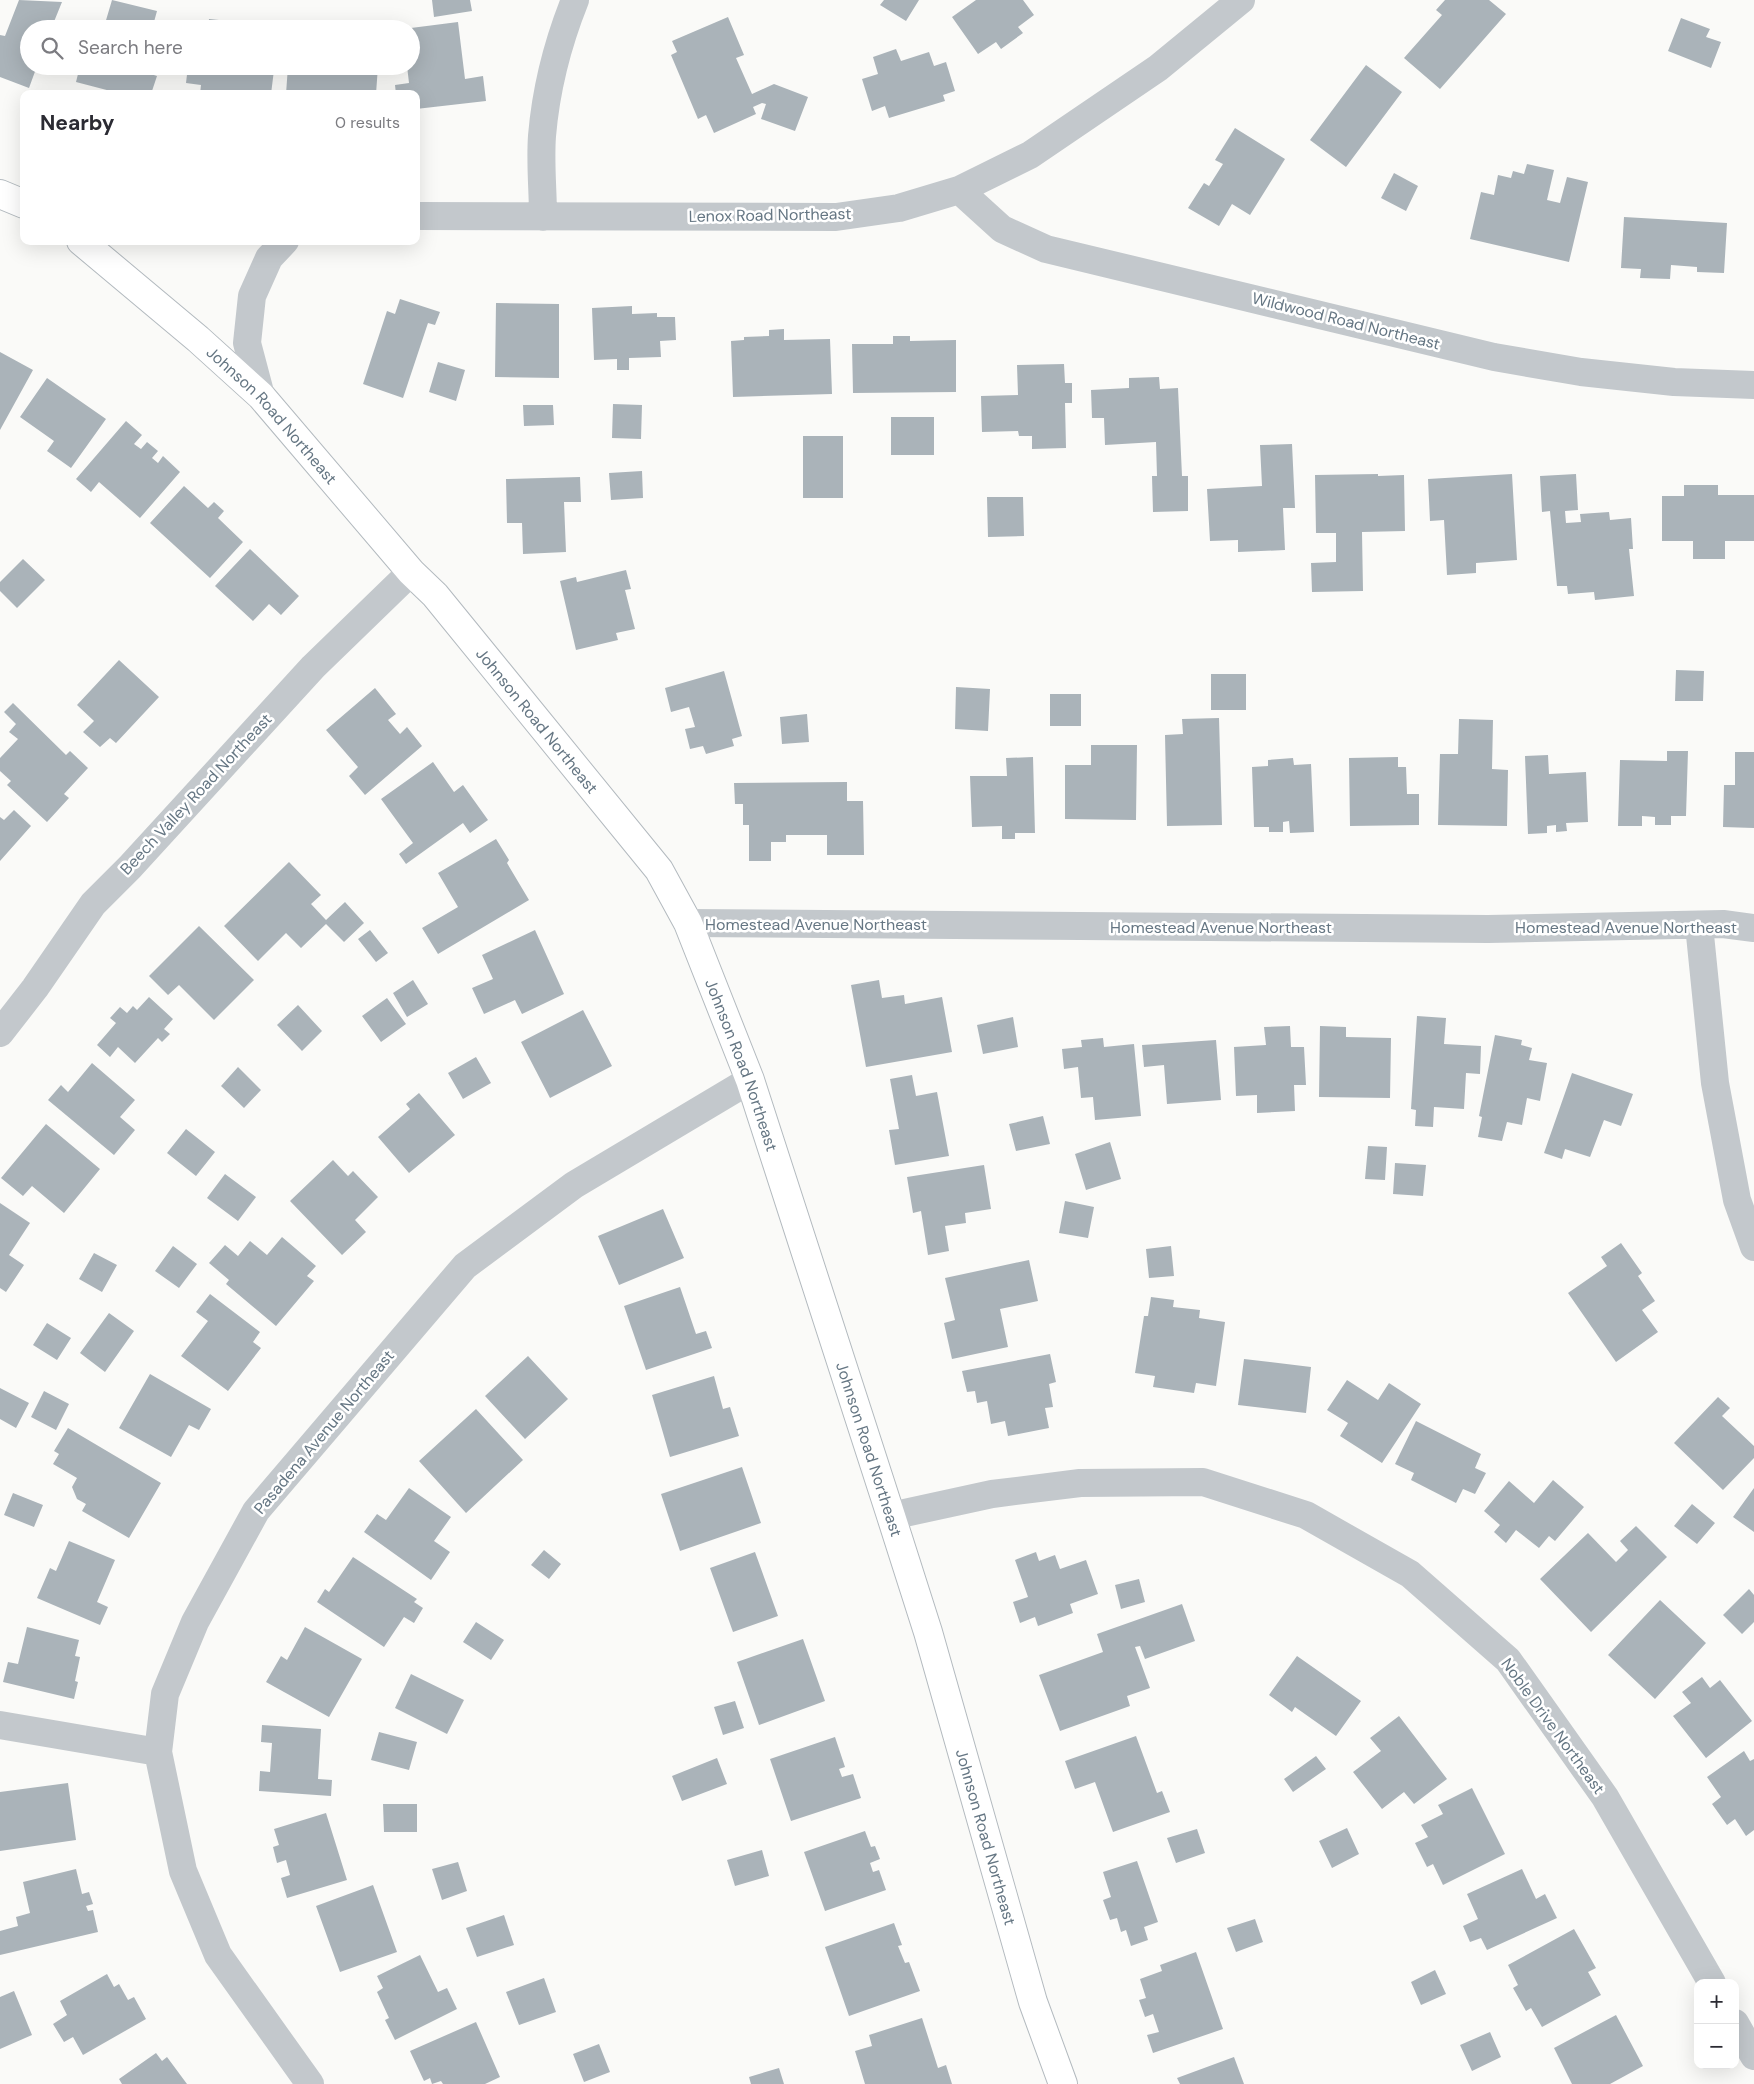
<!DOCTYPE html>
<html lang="en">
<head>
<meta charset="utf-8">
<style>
  body { margin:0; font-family:"DM Sans",sans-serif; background:#f2f2f3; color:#2b2b33 }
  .controls { position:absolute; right:15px; bottom:15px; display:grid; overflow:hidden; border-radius:10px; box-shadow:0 5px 20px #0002 }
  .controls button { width:45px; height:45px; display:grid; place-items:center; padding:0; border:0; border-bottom:1px solid #e1e1e2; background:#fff; color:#2b2b33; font:25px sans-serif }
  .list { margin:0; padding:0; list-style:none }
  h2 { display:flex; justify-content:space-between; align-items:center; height:65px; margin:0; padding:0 20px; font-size:21px }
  h2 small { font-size:16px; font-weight:400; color:#7c7c81 }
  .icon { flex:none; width:28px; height:28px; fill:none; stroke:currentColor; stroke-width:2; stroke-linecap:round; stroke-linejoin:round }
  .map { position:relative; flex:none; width:1754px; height:2084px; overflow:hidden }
  .search { position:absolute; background:#fff; box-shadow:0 5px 20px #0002; left:20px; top:20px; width:400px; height:55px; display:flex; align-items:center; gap:12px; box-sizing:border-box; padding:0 18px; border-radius:28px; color:#7c7c81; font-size:19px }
  .panel { position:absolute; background:#fff; box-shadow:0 5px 20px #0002; left:20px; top:90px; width:400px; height:155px; border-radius:10px }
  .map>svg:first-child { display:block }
  .building { fill:#aab3b9 }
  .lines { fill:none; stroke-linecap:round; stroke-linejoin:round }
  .secondary-casing { stroke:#b3babf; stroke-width:30 }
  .street { stroke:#c3c8cc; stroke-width:28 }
  .secondary { stroke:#fff; stroke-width:28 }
  .labels { text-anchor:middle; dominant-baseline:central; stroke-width:5; stroke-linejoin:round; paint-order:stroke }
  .street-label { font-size:16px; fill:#657683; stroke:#fff }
</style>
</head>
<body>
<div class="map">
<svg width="1754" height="2084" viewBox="0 0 1754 2084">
  <rect width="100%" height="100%" fill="#fafaf8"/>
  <path class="building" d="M19,0L62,2L51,29H29V66H37L29,88L0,77V35L5,36Z
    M112,0L157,11L152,29H90L91,24L104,27Z
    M432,0H470L472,11L434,17Z
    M884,0H919L906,21L880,5Z
    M976,0H1023L1034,15L1018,27L1023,33L1001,49L996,42L978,54L952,17Z
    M1445,0H1489L1506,14L1440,89L1404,58L1442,15L1436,10Z
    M728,17L744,55L736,58L752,94L774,84L808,97L795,131L761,119L766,104L762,103L753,107L756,114L714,133L706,115L698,119L671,55L677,52L672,41Z
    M1681,18L1710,29L1706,37L1721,42L1711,68L1668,51Z
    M209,19L258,24V29H208Z
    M458,22L465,79L483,76L486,101L416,109V94H396L395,85L409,83L407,66H411V28Z
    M896,49L901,61L929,52L934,66L946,62L955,91L943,95L945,101L889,118L885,106L872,111L862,79L878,74L873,57Z
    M1366,65L1402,92L1346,167L1310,140Z
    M80,66H142L141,71L157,76L151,94H122L76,82Z
    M188,66H253V68L274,70L271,94H200L201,85L186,83Z
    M288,66H378L376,94H286Z
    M1235,128L1285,159L1250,215L1232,204L1219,226L1188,208L1204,183L1209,186L1223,164L1215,160Z
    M1527,164L1554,170L1547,200L1560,203L1567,177L1588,182L1569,262L1470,239L1481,192L1494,195L1498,175L1511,178L1513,171L1524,174Z
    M1394,173L1418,186L1406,211L1381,198Z
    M1624,217L1727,223L1724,273L1697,272V267L1671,265L1670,279L1640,278L1641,269L1621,268Z
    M400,299L440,312L435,325L428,323L403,398L363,384L387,311L395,314Z
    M496,303L559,304V378L495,377Z
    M632,306V314L657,313V317H675L676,340L660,341L661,357L629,358V370H617V359L594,360L592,308Z
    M784,329V340L830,339L832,394L733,397L731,341L744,340V337L769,336V330Z
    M893,336H910V341L956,340V392L853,393L852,344H893Z
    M0,352L33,370L0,430Z
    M438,362L465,370L456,401L429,392Z
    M1064,364L1065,383H1072V403H1065L1066,448L1032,449V436H1019L1018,431L982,432L981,396L1018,395L1017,365Z
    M1159,377L1160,389L1178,388L1182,476H1188V511L1153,512L1152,476H1157L1156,442L1105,445L1104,418H1092L1091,390L1129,388V378Z
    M47,378L106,419L71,468L47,451L54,441L20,417Z
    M613,404L642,405L641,439L612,438Z
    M523,405H553L554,425L524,426Z
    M891,417H934V455H891Z
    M126,421L142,435L134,444L141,449L147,442L158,451L152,458L158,463L163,456L180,472L140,518L99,482L91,492L76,479Z
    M803,436H843V498H803Z
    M1292,444L1295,508H1283L1285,550L1238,552V540L1210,541L1207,489L1262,486L1260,445Z
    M642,471L643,498L611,500L609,473Z
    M1378,474V476L1404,475L1405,531L1362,532L1363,591L1312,592L1311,563L1336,562V533H1316L1315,475Z
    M1512,474L1517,560L1476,563V573L1447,575L1444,520L1430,521L1428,479Z
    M1576,474L1578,510L1565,511L1566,523L1581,522L1580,514L1609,512L1610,520L1631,518L1633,549H1629L1634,596L1595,600L1594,592L1568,594L1567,586H1557L1550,511L1542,512L1540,476Z
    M580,477L581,502H564L566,552L523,554L522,523H507L506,479Z
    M1684,485H1718V495H1754V541H1725V559H1693V541H1662V496H1684Z
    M184,486L208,508L214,502L224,511L218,518L243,542L210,578L150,523Z
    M987,497H1023L1024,536L988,537Z
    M250,549L299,596L281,615L269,604L253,621L215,586Z
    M23,559L45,580L17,608L0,591V582Z
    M626,570L631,589L625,590L635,629L616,633L618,640L576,650L560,581L576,577L577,582Z
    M119,660L159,697L116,743L110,738L100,747L83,732L94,721L77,705Z
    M1676,670L1704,671L1703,701H1675Z
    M724,671L742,736L732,739L734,746L706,754L703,746L690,749L685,729L695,727L689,707L671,712L665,688Z
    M1211,674H1246V710H1211Z
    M956,687L990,689L988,731L955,729Z
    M375,688L396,714L388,720L400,734L407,727L422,746L365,795L349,776L358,767L326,730Z
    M1050,694H1081V726H1050Z
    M13,703L66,755L70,751L88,768L64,794L69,798L47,822L7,785L11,781L0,771V758L18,739L9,732L16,724L4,712Z
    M807,714L809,742L782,744L780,717Z
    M1219,718L1222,825L1167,826L1165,735L1183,734L1182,719Z
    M1459,719L1493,720L1492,769L1508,770L1507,826L1438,825L1440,754H1458Z
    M1091,745H1137L1136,820L1065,819V765H1091Z
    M1667,751H1688L1686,816H1671V825H1655V817L1642,816V826H1618L1620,760L1667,761Z
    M1735,752H1754V828L1723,827L1724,785H1735Z
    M1548,755L1549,774L1586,772L1588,822L1566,823L1567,831L1556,832V825L1547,826V833L1528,834L1525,756Z
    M1033,757L1035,833H1015V839H1002V826L972,827L970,776H1007L1006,758Z
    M1398,757V767H1406L1407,794H1419V825L1350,826L1349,758Z
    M1293,758L1294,765L1311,764L1314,832L1290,833L1289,821L1283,822V832H1269V827H1254L1252,767L1268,766V760Z
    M433,762L454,792L463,785L488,820L470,833L463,823L406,864L399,854L413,843L381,799Z
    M847,782V801H863L864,855H827V835H786V842H771V861H749V825H743V804H735L734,783Z
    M14,810L31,826L0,861V817L4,820Z
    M496,839L509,860L507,863L529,900L438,954L422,928L458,907L438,873Z
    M289,862L321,895L311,904L326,920L345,902L364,923L344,942L326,924L301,948L286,933L258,961L224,926Z
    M199,926L254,980L214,1020L179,985L168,995L149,976Z
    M370,930L388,953L376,962L358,939Z
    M535,930L564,994L522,1014L515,1000L484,1014L472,988L493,979L482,955Z
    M413,980L428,1004L407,1017L393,993Z
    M879,980L882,998L904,995L905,1004L942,997L952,1052L866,1067L851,985Z
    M149,997L173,1019L164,1029L170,1034L162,1042L158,1038L135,1063L118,1047L110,1057L97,1045L116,1023L110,1018L120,1007L127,1013L133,1006L137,1010Z
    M387,998L406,1024L381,1042L362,1016Z
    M298,1005L322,1031L302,1051L277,1025Z
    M583,1010L612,1066L550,1098L521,1042Z
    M1417,1016L1446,1018L1444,1044L1481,1046L1480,1074L1466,1073L1464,1109L1434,1107L1433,1127L1415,1126L1416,1110L1411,1109Z
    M1013,1017L1018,1047L983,1054L977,1025Z
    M1290,1026L1291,1047H1304L1306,1085H1294L1295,1111L1257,1113V1095L1236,1096L1234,1047L1266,1045L1264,1027Z
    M1320,1026L1346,1027V1037L1391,1038L1390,1098L1319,1097Z
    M1495,1035L1522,1040L1521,1045L1532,1048L1529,1060L1547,1063L1540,1101L1527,1098L1522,1125L1507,1122L1502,1141L1478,1137L1482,1117L1479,1116Z
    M1103,1038L1104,1047L1134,1044L1141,1116L1095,1120L1093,1097L1081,1098L1078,1067L1064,1069L1062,1049L1082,1047L1081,1040Z
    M1216,1040L1221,1100L1167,1104L1164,1065L1144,1067L1142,1045Z
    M476,1057L491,1083L463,1099L448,1073Z
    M92,1063L135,1100L120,1117L135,1130L114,1155L48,1100L61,1085L68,1092Z
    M238,1067L261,1090L244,1108L221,1086Z
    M1572,1073L1633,1094L1621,1126L1604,1120L1590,1157L1565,1149L1562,1159L1544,1153Z
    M912,1075L916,1096L937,1092L949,1156L895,1165L889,1130L899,1129L890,1079Z
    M419,1093L455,1135L409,1173L378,1137L410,1109L406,1104Z
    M1043,1116L1050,1144L1016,1151L1009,1124Z
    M46,1124L100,1169L64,1213L32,1186L23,1196L1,1178Z
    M186,1129L215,1152L196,1176L167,1153Z
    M1110,1142L1121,1179L1086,1190L1075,1154Z
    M1368,1146L1387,1147L1385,1180L1365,1179Z
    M333,1160L348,1176L353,1171L378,1197L355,1220L366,1232L342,1255L290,1201Z
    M1395,1163L1426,1165L1423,1196L1393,1194Z
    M984,1165L991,1209L965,1213L966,1223L945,1226L949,1251L928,1255L921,1211L913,1213L907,1177Z
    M225,1174L256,1197L238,1221L207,1198Z
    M1065,1201L1094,1207L1088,1238L1059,1233Z
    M0,1203L30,1223L9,1255L24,1265L6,1292L0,1288Z
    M663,1209L684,1258L619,1285L598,1236Z
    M282,1237L316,1266L307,1276L314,1281L276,1326L226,1284L229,1280L209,1263L225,1245L238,1256L250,1241L267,1255Z
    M1621,1243L1642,1273L1638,1276L1655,1301L1642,1310L1658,1332L1616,1362L1568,1293L1607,1266L1601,1257Z
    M173,1246L197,1264L179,1288L155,1271Z
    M1171,1246L1174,1276L1149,1278L1146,1249Z
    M94,1253L117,1265L102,1292L79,1279Z
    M1029,1260L1038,1301L1000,1309L1008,1347L952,1359L944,1323L955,1320L945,1278Z
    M680,1287L696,1334L706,1331L712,1348L646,1370L624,1306Z
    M210,1294L260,1332L253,1342L261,1348L228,1391L181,1356L208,1321L196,1312Z
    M1151,1297L1174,1300L1173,1307L1200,1310L1199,1318L1225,1322L1216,1386L1196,1383L1194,1393L1153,1387L1155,1376L1135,1373L1144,1316H1148Z
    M109,1313L134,1331L105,1372L80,1353Z
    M47,1323L71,1338L57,1360L33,1345Z
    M1050,1354L1056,1382L1049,1384L1053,1407L1045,1408L1049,1428L1008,1436L1005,1421L991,1424L987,1401L977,1403L975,1391L967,1392L962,1371Z
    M528,1356L568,1399L525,1439L485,1396Z
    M1244,1359L1311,1367L1306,1413L1238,1405Z
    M150,1374L211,1409L199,1430L189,1425L171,1457L119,1428Z
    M714,1376L723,1409L730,1407L739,1436L670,1457L652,1395Z
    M1347,1380L1378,1400L1389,1383L1421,1404L1382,1463L1340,1436L1348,1423L1327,1410Z
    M0,1388L29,1403L16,1428L0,1419Z
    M44,1391L69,1404L56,1430L31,1417Z
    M1718,1397L1730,1408L1722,1416L1754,1446V1458L1723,1490L1674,1443Z
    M476,1409L523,1460L466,1513L419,1461Z
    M1416,1421L1481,1454L1475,1468L1486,1473L1475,1494L1463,1489L1456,1503L1411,1480L1414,1473L1395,1464Z
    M68,1428L161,1483L129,1538L82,1511L86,1504L77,1499L72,1487L77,1478L53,1464L59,1454L54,1451Z
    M742,1467L761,1523L680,1551L661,1494Z
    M1553,1480L1584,1507L1555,1541L1549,1536L1539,1548L1516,1530L1506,1543L1494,1532L1500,1525L1484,1511L1509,1481L1534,1503Z
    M409,1488L451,1517L434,1541L450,1552L431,1580L364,1532L377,1514L386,1520Z
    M1754,1488V1532L1733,1517Z
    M13,1493L43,1505L34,1527L4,1515Z
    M1692,1504L1715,1523L1697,1544L1674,1526Z
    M1636,1526L1667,1557L1591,1632L1540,1579L1588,1533L1616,1562L1628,1550L1620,1541Z
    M69,1541L115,1560L97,1602L108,1607L100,1625L37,1598L50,1568L56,1571Z
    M544,1550L561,1564L549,1579L531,1565Z
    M755,1552L778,1616L733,1632L710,1568Z
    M1036,1552L1039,1561L1055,1555L1060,1569L1086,1560L1098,1594L1070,1604L1073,1613L1038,1626L1035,1617L1020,1623L1013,1602L1028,1597L1015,1560Z
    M353,1557L417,1599L414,1602L423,1608L414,1623L404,1617L384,1647L317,1602L325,1589L329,1592Z
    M1139,1579L1145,1602L1121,1609L1115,1585Z
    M1749,1589L1754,1595V1622L1742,1634L1723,1615Z
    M1660,1600L1706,1643L1655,1699L1608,1655Z
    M1182,1604L1195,1641L1145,1659L1140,1646L1135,1647L1150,1688L1127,1696L1130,1706L1060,1731L1039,1675L1103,1652L1097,1634Z
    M476,1622L504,1640L491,1660L463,1642Z
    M27,1627L79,1640L75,1656L80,1657L75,1681L78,1682L74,1699L3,1682L8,1662L18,1664Z
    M305,1627L362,1659L329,1717L266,1682L281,1656L287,1660Z
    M803,1639L825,1701L759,1725L737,1662Z
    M1297,1656L1361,1701L1336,1736L1295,1707L1292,1712L1269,1695Z
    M411,1674L464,1700L447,1734L395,1708Z
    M1702,1677L1710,1688L1720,1680L1752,1721L1706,1758L1673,1716L1691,1703L1682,1692Z
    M735,1701L744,1728L723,1735L714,1707Z
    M1399,1716L1447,1779L1414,1804L1404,1792L1382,1809L1353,1772L1381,1751L1370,1738Z
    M262,1725L321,1729L318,1779L332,1780L331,1796L259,1791L260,1771L270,1772L272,1743L261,1742Z
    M379,1732L417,1742L409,1770L371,1760Z
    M1136,1736L1157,1793L1162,1791L1170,1812L1113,1832L1095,1782L1075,1789L1065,1761Z
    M835,1737L845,1767L839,1769L842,1777L853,1774L861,1798L791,1821L770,1759Z
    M1744,1751L1750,1761L1754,1759V1830L1746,1836L1735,1819L1727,1825L1712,1804L1721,1797L1707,1777Z
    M1316,1756L1326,1769L1293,1792L1284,1779Z
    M717,1758L727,1784L682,1801L672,1776Z
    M68,1783L76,1840L0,1851V1792Z
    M1472,1788L1505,1854L1443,1885L1433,1864L1427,1867L1415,1843L1428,1837L1421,1825L1443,1814L1438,1805Z
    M383,1804H417V1832H384Z
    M326,1813L347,1880L287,1898L281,1878L290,1875L286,1860L277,1863L273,1847L279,1845L274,1829Z
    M1347,1828L1359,1854L1332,1868L1319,1841Z
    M1197,1829L1205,1853L1176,1863L1167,1838Z
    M865,1831L871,1847L875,1846L880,1859L870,1863L873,1872L879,1870L886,1890L825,1911L804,1852Z
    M762,1850L769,1876L735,1886L727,1860Z
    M1137,1861L1158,1922L1144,1927L1148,1940L1131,1946L1126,1930L1121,1932L1117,1918L1110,1920L1103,1900L1111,1897L1103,1872Z
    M458,1862L467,1891L442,1900L432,1869Z
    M76,1869L82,1894L89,1892L93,1904L86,1906L88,1911L93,1910L98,1932L0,1955V1931L18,1926L16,1917L30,1913L23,1882Z
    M1522,1869L1536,1899L1545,1894L1557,1918L1487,1950L1481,1938L1470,1942L1463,1926L1478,1919L1467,1894Z
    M373,1885L397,1952L340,1972L316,1906Z
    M504,1915L514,1945L477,1957L466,1928Z
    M1255,1919L1263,1942L1236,1952L1227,1928Z
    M894,1923L902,1945L898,1946L905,1963L909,1962L920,1991L849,2016L825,1947Z
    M1574,1929L1596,1968L1588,1972L1601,1995L1542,2027L1531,2008L1526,2011L1513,1988L1518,1985L1508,1965Z
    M1196,1952L1223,2029L1153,2053L1147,2035L1159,2032L1153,2014L1145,2017L1139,2000L1146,1998L1140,1979L1162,1971L1160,1965Z
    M420,1955L438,1992L447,1988L457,2009L395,2040L385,2020L389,2018L377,1992L383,1988L377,1976Z
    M1435,1970L1446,1994L1421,2005L1411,1982Z
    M107,1974L114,1987L119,1984L128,2000L134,1997L146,2019L83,2055L73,2037L64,2042L53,2024L67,2015L60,2001Z
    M544,1978L556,2012L519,2025L506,1992Z
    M14,1991L32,2035L0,2049V1997Z
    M1616,2015L1643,2066L1610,2084H1572L1554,2048Z
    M922,2018L938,2068L946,2065L952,2084H865L855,2051L872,2046L869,2035Z
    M476,2022L500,2077L485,2084H443L441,2081L432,2084L430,2078L424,2081L410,2051Z
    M1490,2032L1501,2057L1472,2071L1460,2045Z
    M599,2044L610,2072L584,2082L573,2054Z
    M156,2053L162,2061L167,2057L187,2084H122L119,2079Z
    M1234,2057L1244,2084H1180L1177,2078Z
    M779,2068L784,2084H751L749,2077Z"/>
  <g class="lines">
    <g class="secondary-casing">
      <g id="secondary">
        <path d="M0,194L24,204"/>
        <path id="s1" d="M81,241L198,339L261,396L411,572L435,595L659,870L688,923L750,1080L891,1516L928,1632L1033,2002L1063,2084"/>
      </g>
    </g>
    <path class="street" d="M959,190L1002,229L1046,249L1494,357L1581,372L1674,382L1754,385
      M416,216L836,217L899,208L959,190L1030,155L1158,68L1241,0
      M543,217C543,190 540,163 542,136C546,88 557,45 575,0
      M261,396L247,343L252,296L269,258L285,241
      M688,923L1488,929L1723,924L1754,928
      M1699,925L1715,1083L1737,1200L1754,1247
      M0,1033L35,988L93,904L130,867L313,667L411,572
      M891,1516L992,1494L1080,1483L1203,1482L1306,1515L1410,1574L1508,1660L1605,1797L1712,1983
      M0,1725L158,1752
      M1735,2023L1754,2056
      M310,2084L218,1955L183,1871L158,1752L165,1694L195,1622L256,1511L465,1266L574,1185L750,1080"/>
    <use href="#secondary" class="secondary"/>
  </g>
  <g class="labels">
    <g class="street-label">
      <text transform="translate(770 215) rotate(-1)">Lenox Road Northeast</text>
      <text transform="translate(1346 321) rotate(14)">Wildwood Road Northeast</text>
      <text stroke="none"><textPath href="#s1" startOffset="259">Johnson Road Northeast</textPath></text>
      <text stroke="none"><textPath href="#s1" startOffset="664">Johnson Road Northeast</textPath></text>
      <text transform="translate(196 794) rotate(-47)">Beech Valley Road Northeast</text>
      <text x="816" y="924">Homestead Avenue Northeast</text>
      <text x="1221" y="927">Homestead Avenue Northeast</text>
      <text x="1626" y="927">Homestead Avenue Northeast</text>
      <text stroke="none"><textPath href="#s1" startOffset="1069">Johnson Road Northeast</textPath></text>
      <text transform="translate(324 1432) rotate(-50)">Pasadena Avenue Northeast</text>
      <text stroke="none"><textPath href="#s1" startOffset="1474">Johnson Road Northeast</textPath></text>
      <text transform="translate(1553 1726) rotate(54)">Noble Drive Northeast</text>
      <text stroke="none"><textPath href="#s1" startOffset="1879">Johnson Road Northeast</textPath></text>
    </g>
  </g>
</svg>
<div class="controls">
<button>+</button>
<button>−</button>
</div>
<div class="search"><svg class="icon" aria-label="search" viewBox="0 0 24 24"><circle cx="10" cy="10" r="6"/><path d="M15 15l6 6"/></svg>Search here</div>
<section class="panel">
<h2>Nearby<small>0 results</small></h2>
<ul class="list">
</ul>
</section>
</div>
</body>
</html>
